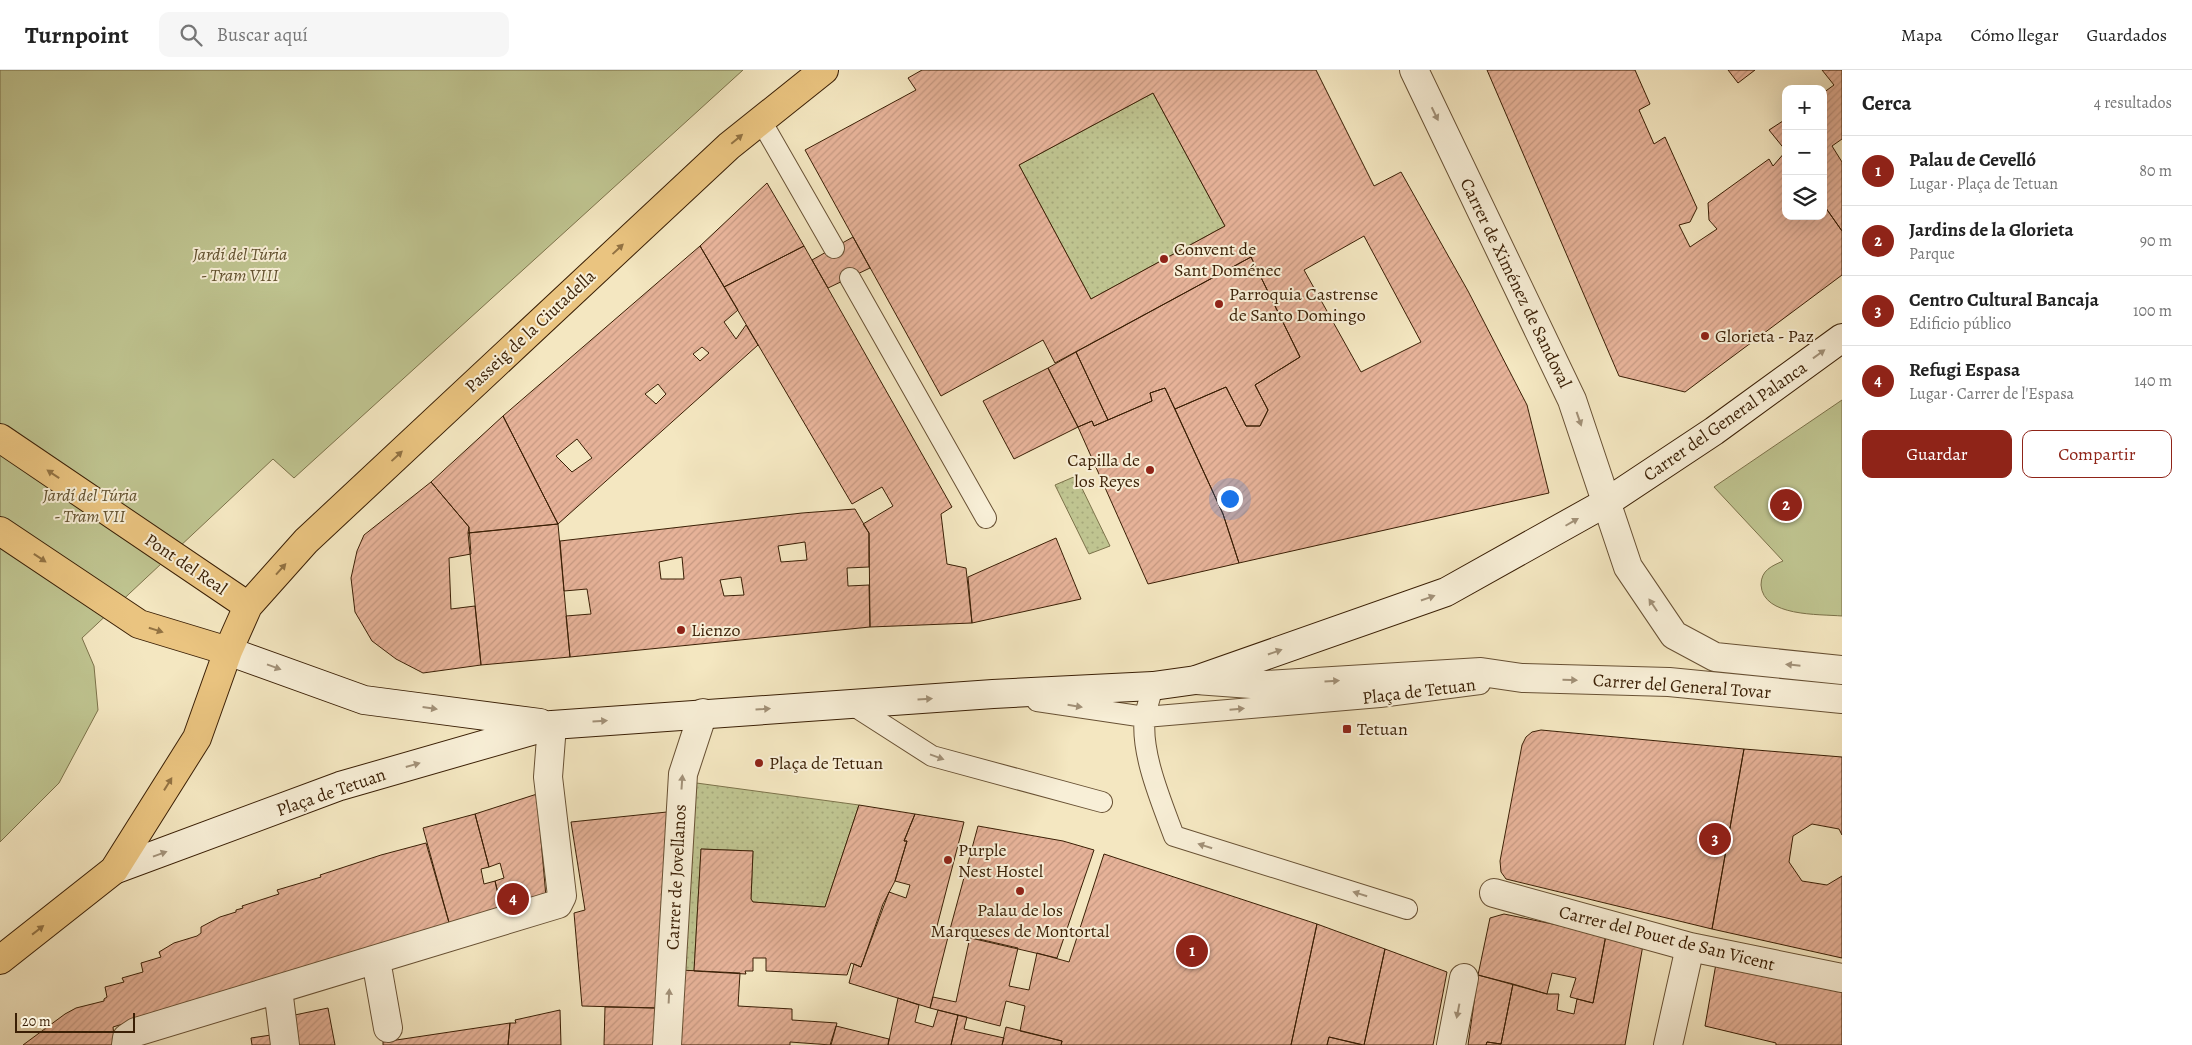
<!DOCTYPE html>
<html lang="es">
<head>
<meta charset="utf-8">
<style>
  body { margin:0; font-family:Alegreya,serif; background:#f6f6f6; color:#222 }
  .controls { position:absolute; right:15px; top:15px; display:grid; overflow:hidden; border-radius:10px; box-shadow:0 5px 20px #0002 }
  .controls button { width:45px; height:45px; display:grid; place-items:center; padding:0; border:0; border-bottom:1px solid #e0e0e0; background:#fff; color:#222; font:25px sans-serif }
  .scale { position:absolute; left:15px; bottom:12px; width:120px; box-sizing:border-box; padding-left:5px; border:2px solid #3a1f05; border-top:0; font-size:14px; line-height:18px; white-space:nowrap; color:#3a1f05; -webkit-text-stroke:4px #f8efd7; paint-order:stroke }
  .you { position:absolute; left:1229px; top:428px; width:18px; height:18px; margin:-12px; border:4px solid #fff; border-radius:50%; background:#1a73e8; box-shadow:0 0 0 8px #1a73e833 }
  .badge { display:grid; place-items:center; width:32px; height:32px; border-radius:50%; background:#8f2418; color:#fff; font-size:16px; font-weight:700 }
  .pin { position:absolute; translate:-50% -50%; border:2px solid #fff; box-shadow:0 1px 5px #0006 }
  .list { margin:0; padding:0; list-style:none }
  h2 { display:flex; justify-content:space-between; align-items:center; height:65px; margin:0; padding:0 20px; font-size:21px }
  h2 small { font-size:16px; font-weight:400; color:#767676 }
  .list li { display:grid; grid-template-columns:32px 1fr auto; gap:15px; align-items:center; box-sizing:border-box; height:70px; padding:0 20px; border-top:1px solid #e0e0e0 }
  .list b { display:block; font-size:19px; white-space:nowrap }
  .list p { margin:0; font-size:16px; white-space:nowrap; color:#767676 }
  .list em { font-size:16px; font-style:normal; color:#767676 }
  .actions { display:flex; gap:10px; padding:15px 20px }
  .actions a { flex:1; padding:11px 0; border:1px solid #8f2418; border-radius:10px; text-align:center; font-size:18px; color:#8f2418 }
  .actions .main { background:#8f2418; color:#fff }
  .icon { flex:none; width:28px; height:28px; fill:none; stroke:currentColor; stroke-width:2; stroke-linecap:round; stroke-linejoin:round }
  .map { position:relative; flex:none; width:1842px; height:975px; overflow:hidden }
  header { display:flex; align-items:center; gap:30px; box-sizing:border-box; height:70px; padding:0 25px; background:#fff; border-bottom:1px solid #e0e0e0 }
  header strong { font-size:24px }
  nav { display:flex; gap:28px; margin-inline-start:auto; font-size:18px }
  .search { width:350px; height:45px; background:#f6f6f6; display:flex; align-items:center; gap:12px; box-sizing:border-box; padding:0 18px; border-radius:10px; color:#767676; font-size:19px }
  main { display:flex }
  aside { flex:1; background:#fff }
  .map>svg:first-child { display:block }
  .grass { fill:url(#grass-dots); stroke:#7c724a }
  .park { fill:#bfc490; stroke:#7c724a }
  .building { fill:url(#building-hatch); stroke:#3a1f05; fill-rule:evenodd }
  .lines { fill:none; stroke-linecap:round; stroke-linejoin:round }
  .service-casing { stroke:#685134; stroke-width:22 }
  .pedestrian-casing { stroke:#685134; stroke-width:30 }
  .minor-casing { stroke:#685134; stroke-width:30 }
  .tertiary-casing { stroke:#685134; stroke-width:30 }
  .secondary-casing { stroke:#3a1f05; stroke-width:30 }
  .primary-casing { stroke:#3a1f05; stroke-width:30 }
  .service { stroke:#f8efd7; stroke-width:20 }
  .pedestrian { stroke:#f8efd7; stroke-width:28 }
  .minor { stroke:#f8efd7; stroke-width:28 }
  .tertiary { stroke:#f8efd7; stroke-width:28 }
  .secondary { stroke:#f8efd7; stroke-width:28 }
  .primary { stroke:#eac480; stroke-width:28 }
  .oneway { fill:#a29178 }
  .oneway2 { fill:#927242 }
  .poi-dot { fill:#8f2418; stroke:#f8efd7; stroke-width:2 }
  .labels { text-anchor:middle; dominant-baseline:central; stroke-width:4; stroke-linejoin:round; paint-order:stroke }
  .poi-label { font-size:18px; fill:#3a1f05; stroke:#f8efd7; text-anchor:start }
  .park-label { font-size:18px; font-style:italic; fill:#62512f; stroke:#f8efd7 }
  .street-label { font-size:18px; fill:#3a1f05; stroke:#f8efd7 }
</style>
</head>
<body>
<header>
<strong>Turnpoint</strong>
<div class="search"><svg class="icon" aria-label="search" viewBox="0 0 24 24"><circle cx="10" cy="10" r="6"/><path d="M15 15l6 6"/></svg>Buscar aquí</div>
<nav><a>Mapa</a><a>Cómo llegar</a><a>Guardados</a></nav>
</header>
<main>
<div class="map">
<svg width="1842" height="975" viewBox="0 0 1842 975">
  <defs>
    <pattern id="grass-dots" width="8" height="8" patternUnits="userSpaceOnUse" patternTransform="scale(1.25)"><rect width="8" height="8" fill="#bfc490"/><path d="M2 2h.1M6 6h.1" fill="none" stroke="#a5a87b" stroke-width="1.8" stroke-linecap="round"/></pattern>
    <pattern id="building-hatch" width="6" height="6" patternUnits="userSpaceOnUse" patternTransform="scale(1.25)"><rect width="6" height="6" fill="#e6b298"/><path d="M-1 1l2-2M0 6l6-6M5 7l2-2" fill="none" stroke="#c69982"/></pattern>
  </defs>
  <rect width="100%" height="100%" fill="#f4e7c1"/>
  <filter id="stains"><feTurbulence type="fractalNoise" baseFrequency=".004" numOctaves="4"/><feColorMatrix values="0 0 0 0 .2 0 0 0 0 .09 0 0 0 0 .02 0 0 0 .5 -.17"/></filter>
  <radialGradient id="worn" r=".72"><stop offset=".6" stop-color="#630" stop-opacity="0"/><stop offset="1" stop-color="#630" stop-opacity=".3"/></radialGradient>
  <path class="grass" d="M1153,23L1225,156L1091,229L1019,95Z
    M1076,406L1110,476L1089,484L1055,415Z
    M689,712L859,735L825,837L753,832L751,829L753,781L701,779L694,901L680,900Z"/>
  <path class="park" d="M0,0H743L294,408L273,389L82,568L94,596L98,640L59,713L0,772Z
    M1842,330V546C1819,544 1763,547 1761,515C1761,500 1772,496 1783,491L1714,417Z"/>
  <path class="building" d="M922,0H1316L1374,116L1401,102L1468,221L1527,335L1549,423L1239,493L1223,444L1175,339L1226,317L1246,356H1260L1268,340L1255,315L1300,287L1251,187L1055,293L1043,270L941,326L805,80L916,20L908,8ZM1153,23L1225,156L1091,229L1019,95ZM1364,166L1421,272L1361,302L1304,200Z
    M1487,0H1635L1650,34L1639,40L1654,74L1665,67L1697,138L1690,152L1679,155L1690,177L1717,159L1709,150L1708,133L1769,89L1773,96L1786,81V146H1823V134L1842,161V205L1685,322L1619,306Z
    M1728,0H1755L1738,13Z
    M1822,0H1842V69L1832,76L1842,92V161L1823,134V23L1834,15Z
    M1786,49V81L1769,60Z
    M767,113L804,176L724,217L700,176Z
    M853,167L870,198L828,218L812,190Z
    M700,176L738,240L724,252L736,269L746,255L758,275L558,454L503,346ZM702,277L709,283L700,291L693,284ZM658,314L666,324L656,334L645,324ZM577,369L592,388L572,402L556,386Z
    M804,176L952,437L941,444L947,494L966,498L972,553L870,557L869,463L863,454L893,436L882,417L852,434L724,217Z
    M1251,187L1300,287L1255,315L1268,340L1260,356H1246L1226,317L1175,339L1165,318L1150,323L1152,331L1108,350L1076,282Z
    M1076,282L1108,350L1094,356L1092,351L1078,357L1048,298Z
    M1048,298L1078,357L1014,389L983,331Z
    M1165,318L1223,444L1239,493L1148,514L1078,357L1092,351L1094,356L1152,331L1150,323Z
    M503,346L558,454L468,463L469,457L431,412Z
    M431,412L469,457L471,484L449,488L451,539L475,536L481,595L423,603L396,589L372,571L355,542L351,508L357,481L364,465Z
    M855,439L869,463V497L847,498L848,516L869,515L870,557L570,587L566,546L591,544L587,519L564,521L560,471L802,443ZM805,472L807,490L781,492L778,476ZM682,487L684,509H661L659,492ZM741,507L744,525L724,526L720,510Z
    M558,454L570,587L481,595L468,463Z
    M1056,468L1081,529L972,553L968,507Z
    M1541,660L1744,679L1712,859L1506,809L1501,802L1500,791L1522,675L1526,667L1532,662Z
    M1744,679L1842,687V765L1839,759L1812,754L1793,766L1789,792L1802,811L1827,815L1842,806V888L1712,859Z
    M537,724L546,827L502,840L495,811L504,808L500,793L489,797L475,744Z
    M859,735L915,744L904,771H907L895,811L883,834L861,897L851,893L847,905L766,901V888H753V901H745L746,904L694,901L701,779L753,781L751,829L753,832L825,837Z
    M667,742L656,938L582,936L574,843L585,840L571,752Z
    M475,744L489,797L481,799L484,814L495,811L502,840L450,856L423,758Z
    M915,744L964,752L936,860L949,863L930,938L849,913L854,894L861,897L889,822L906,828L910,815L895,811L907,771H904Z
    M978,756L1063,771L1094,780L1057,888L949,863Z
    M426,773L450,856L113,957L115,975H23L65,944L76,938L104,931V929L107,927L105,917L124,912L122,908L143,902L141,893L161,887L159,882L174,873L197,866L201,863V857L220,847L236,842V840L243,838L242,836L279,824L277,820L321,807L320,805L381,785Z
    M1104,784L1317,854L1291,975H1061L1062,971L1020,961L1025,936L1006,931L1000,956L930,938L933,927L956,932L970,867L1018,878L1009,916L1029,920L1037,883L1069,892Z
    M1504,844L1606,865L1593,933L1570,927L1576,908L1552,903L1547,924L1478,905L1490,848Z
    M1317,854L1385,879L1364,975L1329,967L1327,975H1291Z
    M1606,865L1643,875L1625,975H1486L1487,972L1501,974L1513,914L1547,924H1559L1557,940L1574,944L1577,929L1593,933Z
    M1385,879L1447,902L1433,975H1364Z
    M1717,888L1842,915V975H1776V973L1705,956Z
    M680,900L740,903L738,936L792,939V950L837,953L831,975L790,972V975H675Z
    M1478,905L1513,914L1501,974L1487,972L1486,975H1468Z
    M898,928L919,935L915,952L933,957L938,940L958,945L951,975H888Z
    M605,937L656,938L653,975H604Z
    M328,938L335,975H294L290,946Z
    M560,940L561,975H508L510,953H516L515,950Z
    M958,945L967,947L964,959L1004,968L1002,975H951Z
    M510,953L508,975H383V972Z
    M836,956L889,969L888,975H830Z
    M1006,957L1062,971L1061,975H1002Z
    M271,965L272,975H252L251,968Z
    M1329,967L1362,975H1327Z"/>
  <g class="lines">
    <g class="service-casing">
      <path id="service" d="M760,49L834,178
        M850,208L986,448
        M1153,616C1151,625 1147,636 1145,646C1140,682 1161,731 1174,766L1407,839
        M1037,631L1145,647L1380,627L1480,614
        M851,634L932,686L1102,732"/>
    </g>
    <g class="pedestrian-casing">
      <path id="pedestrian" d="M1494,823L1690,877L1842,908
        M376,890L388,958
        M278,919L285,975
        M126,975L127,968L136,962L558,834L562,826L548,707L552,655
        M667,975L683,704L703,643
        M1451,975L1464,908
        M1668,975L1690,877"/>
    </g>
    <g class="minor-casing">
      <path id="minor" d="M1414,0L1572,330L1628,497L1674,565L1715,587L1842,600"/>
    </g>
    <g class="tertiary-casing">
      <path id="tertiary" d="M1196,610L1265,615L1481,602L1522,608L1669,612L1842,629"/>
    </g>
    <g class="secondary-casing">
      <path id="secondary" d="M228,581L364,630L540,653
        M114,800L340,716L552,655L993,624L1153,616L1196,610L1446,522L1607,432L1714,361L1842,268"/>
    </g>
    <g class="primary-casing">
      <path id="primary" d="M0,368L248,536
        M0,461L139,554L228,581
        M0,890L114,800L197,668L228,581L248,536L306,471L729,76L824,0"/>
    </g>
    <use href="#service" class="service"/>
    <use href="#pedestrian" class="pedestrian"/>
    <use href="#minor" class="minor"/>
    <use href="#tertiary" class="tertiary"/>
    <use href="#secondary" class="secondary"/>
    <use href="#primary" class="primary"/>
  </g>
  <defs><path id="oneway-solid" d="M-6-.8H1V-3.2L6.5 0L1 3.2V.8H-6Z" transform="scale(1.25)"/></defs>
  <g class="oneway">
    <use href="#oneway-solid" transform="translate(1435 44) rotate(64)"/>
    <use href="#oneway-solid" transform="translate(1819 284) rotate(-36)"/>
    <use href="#oneway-solid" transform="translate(1579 349) rotate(71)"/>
    <use href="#oneway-solid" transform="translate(1572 452) rotate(-30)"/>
    <use href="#oneway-solid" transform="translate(1428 528) rotate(-19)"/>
    <use href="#oneway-solid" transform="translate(1653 535) rotate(-124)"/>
    <use href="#oneway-solid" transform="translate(1275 582) rotate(-19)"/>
    <use href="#oneway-solid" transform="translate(1793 595) rotate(-174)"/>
    <use href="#oneway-solid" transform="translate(274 597) rotate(20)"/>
    <use href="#oneway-solid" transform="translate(1570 610) rotate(2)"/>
    <use href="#oneway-solid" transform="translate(1332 611) rotate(-3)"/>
    <use href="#oneway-solid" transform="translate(925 629) rotate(-4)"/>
    <use href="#oneway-solid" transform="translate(1075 636) rotate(9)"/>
    <use href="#oneway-solid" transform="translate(430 638) rotate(8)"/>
    <use href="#oneway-solid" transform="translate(763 639) rotate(-4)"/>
    <use href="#oneway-solid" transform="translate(1237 639) rotate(-5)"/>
    <use href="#oneway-solid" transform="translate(600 651) rotate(-4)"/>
    <use href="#oneway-solid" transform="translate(937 687) rotate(20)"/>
    <use href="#oneway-solid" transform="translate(413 695) rotate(-16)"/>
    <use href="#oneway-solid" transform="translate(682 712) rotate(-86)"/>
    <use href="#oneway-solid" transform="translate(1205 776) rotate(-163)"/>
    <use href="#oneway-solid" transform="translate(160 784) rotate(-20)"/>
    <use href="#oneway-solid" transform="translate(1360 824) rotate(-163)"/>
    <use href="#oneway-solid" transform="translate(669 926) rotate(-87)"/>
    <use href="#oneway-solid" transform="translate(1458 941) rotate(101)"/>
  </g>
  <g class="oneway2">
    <use href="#oneway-solid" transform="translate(737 69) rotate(-40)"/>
    <use href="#oneway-solid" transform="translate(618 179) rotate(-43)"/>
    <use href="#oneway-solid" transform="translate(397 386) rotate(-43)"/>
    <use href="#oneway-solid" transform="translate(53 404) rotate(-146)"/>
    <use href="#oneway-solid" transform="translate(40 488) rotate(34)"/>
    <use href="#oneway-solid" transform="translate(281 499) rotate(-48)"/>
    <use href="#oneway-solid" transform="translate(156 560) rotate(17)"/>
    <use href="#oneway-solid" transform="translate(168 714) rotate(-58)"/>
    <use href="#oneway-solid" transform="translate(38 860) rotate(-38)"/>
  </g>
  <g class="poi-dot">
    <circle cx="1164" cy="189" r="5"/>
    <circle cx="1219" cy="234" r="5"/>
    <circle cx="1705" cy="266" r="5"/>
    <circle cx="1150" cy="400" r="5"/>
    <circle cx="681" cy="560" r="5"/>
    <rect x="1342" y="654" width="10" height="10" rx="2.5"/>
    <circle cx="759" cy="693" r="5"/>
    <circle cx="948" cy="790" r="5"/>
    <circle cx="1020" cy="821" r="5"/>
  </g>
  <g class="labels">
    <g class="poi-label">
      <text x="1174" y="179">Convent de<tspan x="1174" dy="21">Sant Doménec</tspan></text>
      <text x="1229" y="224">Parroquia Castrense<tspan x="1229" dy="21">de Santo Domingo</tspan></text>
      <text x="1715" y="266">Glorieta - Paz</text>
      <text x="1140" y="390" text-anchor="end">Capilla de<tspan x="1140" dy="21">los Reyes</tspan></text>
      <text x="691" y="560">Lienzo</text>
      <text x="1357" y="659">Tetuan</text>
      <text x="769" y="693">Plaça de Tetuan</text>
      <text x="958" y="780">Purple<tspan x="958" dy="21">Nest Hostel</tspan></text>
      <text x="1020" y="840" text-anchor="middle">Palau de los<tspan x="1020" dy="21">Marqueses de Montortal</tspan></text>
    </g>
    <g class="park-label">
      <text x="240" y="184">Jardí del Túria<tspan x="240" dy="21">- Tram VIII</tspan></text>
      <text x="90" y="425">Jardí del Túria<tspan x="90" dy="21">- Tram VII</tspan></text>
    </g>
    <g class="street-label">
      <text transform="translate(1516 213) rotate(64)">Carrer de Ximénez de Sandoval</text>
      <text transform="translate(530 261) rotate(-43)">Passeig de la Ciutadella</text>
      <text transform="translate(1725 351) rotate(-35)">Carrer del General Palanca</text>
      <text transform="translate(186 494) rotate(34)">Pont del Real</text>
      <text transform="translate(1682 616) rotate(4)">Carrer del General Tovar</text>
      <text transform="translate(1419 621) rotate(-7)">Plaça de Tetuan</text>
      <text transform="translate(331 722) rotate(-19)">Plaça de Tetuan</text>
      <text transform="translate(676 807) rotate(-87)">Carrer de Jovellanos</text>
      <text transform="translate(1667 868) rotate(14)">Carrer del Pouet de San Vicent</text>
    </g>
  </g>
  <rect width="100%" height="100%" filter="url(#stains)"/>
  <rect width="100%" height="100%" fill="url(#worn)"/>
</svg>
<div class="controls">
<button>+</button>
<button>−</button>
<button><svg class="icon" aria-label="layers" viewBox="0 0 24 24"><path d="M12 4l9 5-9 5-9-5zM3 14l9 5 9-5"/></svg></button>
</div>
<div class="scale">20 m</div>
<div class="you"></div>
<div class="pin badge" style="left:1192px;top:881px">1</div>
<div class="pin badge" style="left:1786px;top:435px">2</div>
<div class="pin badge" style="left:1715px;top:769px">3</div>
<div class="pin badge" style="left:513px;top:829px">4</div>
</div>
<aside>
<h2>Cerca<small>4 resultados</small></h2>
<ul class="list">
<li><span class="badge">1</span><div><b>Palau de Cevelló</b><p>Lugar · Plaça de Tetuan</p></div><em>80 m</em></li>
<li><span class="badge">2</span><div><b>Jardins de la Glorieta</b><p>Parque</p></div><em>90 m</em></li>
<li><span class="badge">3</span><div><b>Centro Cultural Bancaja</b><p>Edificio público</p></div><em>100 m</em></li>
<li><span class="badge">4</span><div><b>Refugi Espasa</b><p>Lugar · Carrer de l'Espasa</p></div><em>140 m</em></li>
</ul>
<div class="actions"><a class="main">Guardar</a><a>Compartir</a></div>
</aside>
</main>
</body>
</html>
